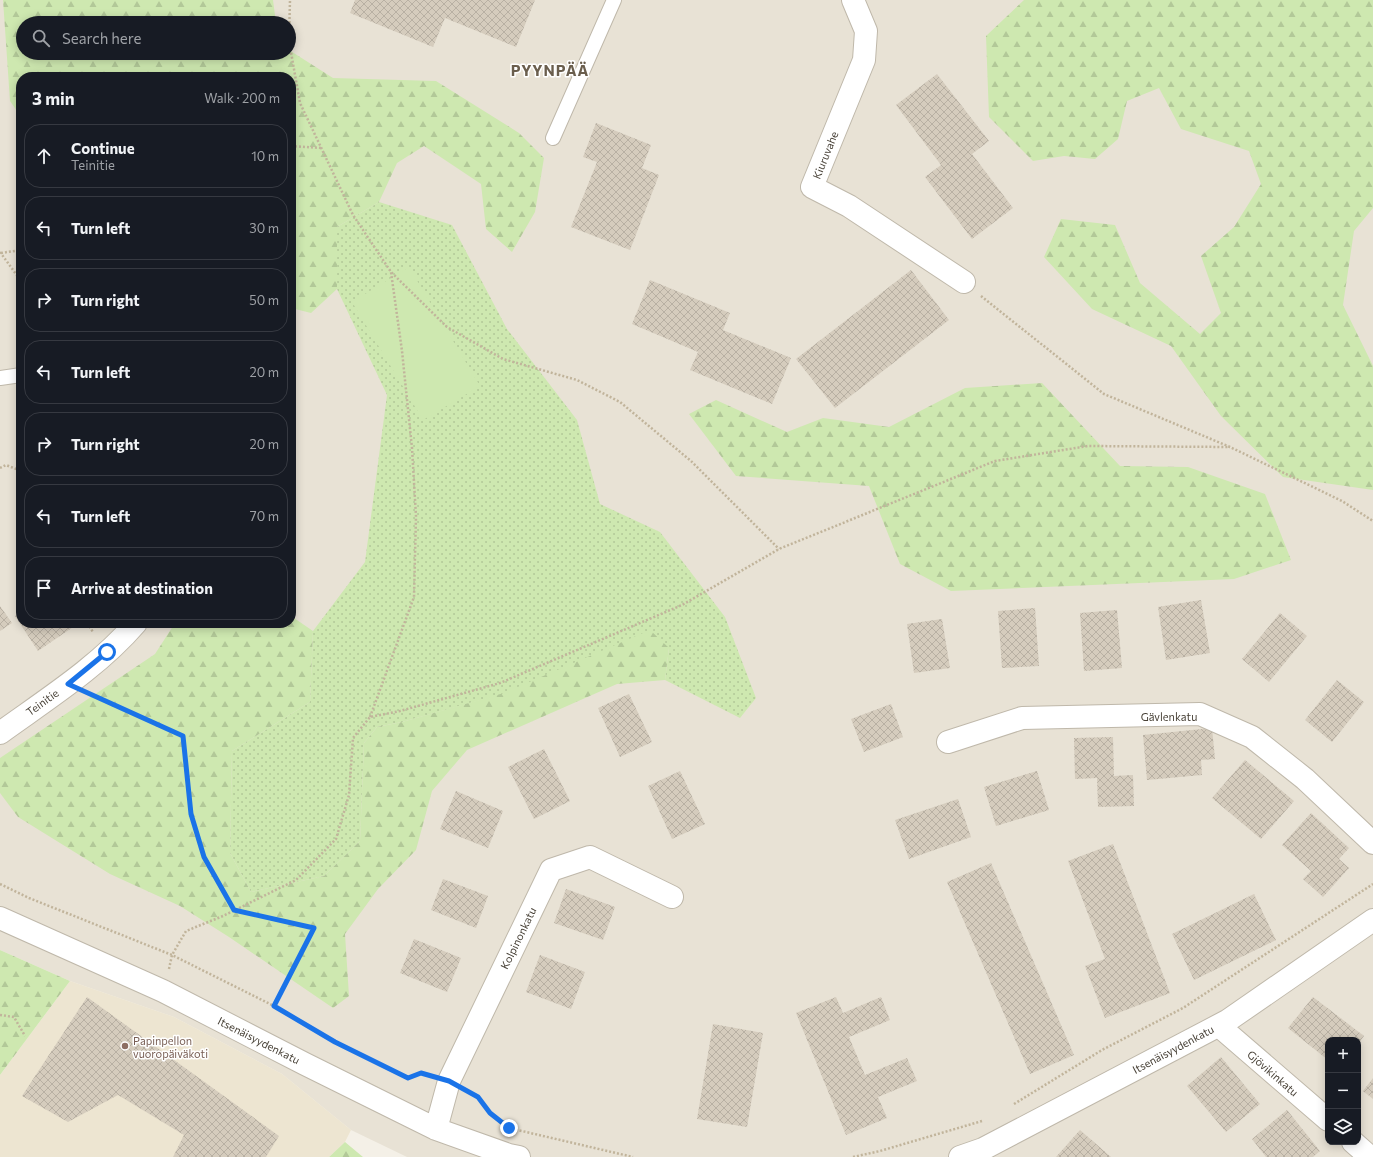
<!DOCTYPE html>
<html lang="en">
<head>
<meta charset="utf-8">
<style>
  body { margin:0; font-family:Commissioner,sans-serif; background:#20242c; color:#f1f3f6 }
  .controls { position:absolute; right:12px; bottom:12px; display:grid; overflow:hidden; border-radius:8px; box-shadow:0 2px 10px #0003 }
  .controls button { width:36px; height:36px; display:grid; place-items:center; padding:0; border:0; border-bottom:1px solid #363941; background:#171b24; color:#f1f3f6; font:20px sans-serif }
  .stop { position:absolute; width:12px; height:12px; margin:-9px; border:3px solid #1a73e8; border-radius:50%; background:#fff }
  .stop.end { background:#1a73e8; border-color:#fff; box-shadow:0 1px 4px #0008 }
  .list { margin:0; padding:0; list-style:none }
  h2 { display:flex; justify-content:space-between; align-items:center; height:52px; margin:0; padding:0 16px; font-size:17px }
  h2 small { font-size:13px; font-weight:400; color:#9ea1a6 }
  .list li { display:grid; grid-template-columns:26px 1fr auto; gap:12px; align-items:center; box-sizing:border-box; height:64px; margin:0 8px 8px; padding:0 8px; border:1px solid #363941; border-radius:16px }
  .list b { display:block; font-size:15px; white-space:nowrap }
  .list p { margin:0; font-size:13px; white-space:nowrap; color:#9ea1a6 }
  .list em { font-size:13px; font-style:normal; color:#9ea1a6 }
  .icon { flex:none; width:22px; height:22px; fill:none; stroke:currentColor; stroke-width:2; stroke-linecap:round; stroke-linejoin:round }
  .map { position:relative; flex:none; width:1373px; height:1157px; overflow:hidden }
  .search { position:absolute; background:#171b24; box-shadow:0 2px 10px #0003; left:16px; top:16px; width:280px; height:44px; display:flex; align-items:center; gap:10px; box-sizing:border-box; padding:0 14px; border-radius:22px; color:#9ea1a6; font-size:15px }
  .panel { position:absolute; background:#171b24; box-shadow:0 2px 10px #0003; left:16px; top:72px; width:280px; height:556px; border-radius:16px }
  .map>svg:first-child { display:block }
  .residential { fill:#e8e2d5; fill-rule:evenodd }
  .education { fill:#ede5d1 }
  .grass { fill:url(#grass-dots) }
  .forest { fill:url(#forest-firs) }
  .pitch { fill:#cee8b0 }
  .building { fill:url(#building-cross-hatch) }
  .lines { fill:none; stroke-linecap:round; stroke-linejoin:round }
  .lane-casing { stroke:#bfb8aa; stroke-width:16 }
  .street-casing { stroke:#bfb8aa; stroke-width:24 }
  .path { stroke:#c1b49b; stroke-width:2.5; stroke-dasharray:2 2; stroke-linecap:butt }
  .lane { stroke:#fff; stroke-width:14 }
  .street { stroke:#fff; stroke-width:22 }
  .route { stroke:#1a73e8; stroke-width:5 }
  .education-dot { fill:#8d6e63; stroke:#fff; stroke-width:1.5 }
  .labels { text-anchor:middle; dominant-baseline:central; stroke-width:3; stroke-linejoin:round; paint-order:stroke }
  .street-label { font-size:11px; fill:#474036; stroke:#fff }
  .education-label { font-size:11px; fill:#785e54; stroke:#fff; text-anchor:start }
  .district-label { font-size:15px; font-weight:bold; letter-spacing:1px; fill:#6a5e4d; stroke:#fff }
</style>
</head>
<body>
<div class="map">
<svg width="1373" height="1157" viewBox="0 0 1373 1157">
  <defs>
    <pattern id="grass-dots" width="8" height="8" patternUnits="userSpaceOnUse"><rect width="8" height="8" fill="#cee8b0"/><path d="M2 2h.1M6 6h.1" fill="none" stroke="#b2c898" stroke-width="1.8" stroke-linecap="round"/></pattern>
    <pattern id="forest-firs" width="22" height="20" patternUnits="userSpaceOnUse"><rect width="22" height="20" fill="#cee8b0"/><path d="M5 1l3.5 6h-7zM16 11l3.5 6h-7z" fill="#b2c898"/></pattern>
    <pattern id="building-cross-hatch" width="8" height="8" patternUnits="userSpaceOnUse"><rect width="8" height="8" fill="#d5ccbd"/><path d="M0 0l8 8M0 8l8-8" fill="none" stroke="#b8b0a3"/></pattern>
  </defs>
  <rect width="100%" height="100%" fill="#f4f0e7"/>
  <path class="residential" d="M0,0H1373V1157H407L351,1130L282,1074L174,1017L70,981L0,950ZM23,23H289V53H23ZM21,77H291V623H21ZM1328,1040H1358V1142H1328Z"/>
  <path class="education" d="M70,981L174,1017L282,1074L351,1130L345,1142L329,1157H0V1075Z"/>
  <path class="grass" d="M379,202L452,225L507,329L577,420L600,504L660,532L725,617L756,698L740,718L665,680L669,648L402,722L377,727L364,743L360,841L324,876L251,892L230,853L232,751L310,702L313,631L365,562L387,395L337,289V227Z"/>
  <path class="forest" d="M3,0H273L276,23H23V53H289V50L333,78L436,81L519,133L544,158L535,212L512,252L486,229L481,184L424,146L397,163L379,202L337,227V289L311,313L291,308V77H21V117L10,101Z
    M1024,0H1373V208L1354,231L1343,305L1373,366V490L1283,477L1221,416L1171,346L1092,309L1044,257L1061,219L1115,225L1140,283L1200,334L1221,313L1201,256L1234,227L1261,184L1249,151L1181,129L1159,88L1127,101L1118,139L1095,159L1064,156L1033,161L989,117L986,36Z
    M1042,383L1120,466L1188,467L1265,494L1291,560L1234,579L951,591L900,564L869,486L736,476L689,414L716,400L787,432L823,418L889,427L965,388Z
    M291,616L313,631L310,702L232,751L230,853L251,892L324,876L360,841L364,743L377,727L402,722L504,693L650,630L669,648L665,680L617,684L467,750L432,791L416,850L378,889L345,934L349,996L333,1008L229,937L180,906L110,874L18,817L0,793V758L155,654L175,623H291Z
    M0,950L70,981L0,1075Z
    M345,1142L363,1157H329Z"/>
  <path class="pitch" d="M409,267L480,386L423,420L352,302Z"/>
  <path class="building" d="M355,0H535L516,47L445,18L433,47L350,13Z
    M937,74L989,141L972,154L1013,208L972,239L925,177L941,165L896,105Z
    M596,123L651,145L642,168L659,175L630,250L571,227L597,162L583,157Z
    M911,270L949,320L835,408L796,359Z
    M650,280L730,313L723,330L791,358L772,404L690,370L698,352L632,324Z
    M1201,600L1210,653L1166,660L1158,607Z
    M0,606L12,623L0,631Z
    M1035,608L1039,666L1002,668L998,611Z
    M1117,610L1122,668L1084,671L1080,613Z
    M21,613V623H79L38,651L15,616Z
    M1280,613L1307,636L1269,682L1242,659Z
    M942,619L950,668L914,673L907,624Z
    M1337,680L1364,702L1332,742L1305,720Z
    M629,694L652,742L620,757L598,708Z
    M891,704L903,737L864,752L851,719Z
    M1212,728L1215,759L1201,760L1202,775L1147,780L1143,735Z
    M1113,737L1114,776L1133,775L1134,806L1098,807L1097,778L1075,779L1074,738Z
    M544,749L570,801L534,819L508,767Z
    M1245,760L1294,801L1261,839L1212,798Z
    M680,771L705,824L672,839L648,786Z
    M1037,771L1049,810L996,826L984,787Z
    M456,791L503,811L488,848L440,829Z
    M958,799L971,837L909,859L895,820Z
    M1311,813L1349,848L1339,859L1349,868L1323,897L1303,879L1311,871L1282,845Z
    M1113,844L1170,993L1105,1018L1085,966L1105,959L1068,861Z
    M991,863L1074,1055L1030,1074L947,882Z
    M443,879L488,896L476,928L431,910Z
    M566,889L615,907L603,940L554,923Z
    M1254,894L1276,940L1194,980L1172,934Z
    M414,939L461,958L447,992L400,973Z
    M540,955L585,972L571,1009L526,992Z
    M87,997L279,1136L266,1157H173L184,1135L118,1095L68,1122L22,1096Z
    M836,997L843,1013L881,997L890,1020L849,1037L865,1075L907,1058L917,1081L878,1097L887,1118L846,1135L796,1013Z
    M1313,997L1364,1036L1358,1044V1040H1328V1060L1288,1028Z
    M713,1024L763,1033L747,1127L697,1119Z
    M1221,1057L1260,1104L1226,1132L1187,1086Z
    M1373,1078V1099L1363,1091Z
    M1287,1110L1320,1151L1313,1157H1266L1252,1139Z
    M1080,1130L1111,1157H1056Z"/>
  <g class="lines">
    <g class="lane-casing">
      <path id="lane" d="M553,138L614,0
        M0,378L21,375"/>
    </g>
    <g class="street-casing">
      <path id="street" d="M853,0L866,31L864,60L812,187L849,206L964,282
        M0,733C47,699 98,667 136,623
        M948,742L1022,718L1200,714L1252,737L1305,779L1373,843
        M0,918L163,991L305,1064L436,1129L509,1155L519,1157
        M1219,1026L1328,1120
        M436,1129L449,1081L551,870L590,857L672,897
        M1353,1142L1370,1157
        M960,1157L983,1149L1227,1021L1373,920"/>
    </g>
    <path class="path" d="M289,39L290,0
      M289,41L300,103L353,215L391,272L447,327L503,359L577,380L620,402L691,461L779,549
      M291,146L322,148
      M0,252L21,281
      M1,253L21,250
      M981,296L1104,394L1230,447L1342,501L1373,521
      M0,468L6,465L21,471
      M87,623L93,632
      M93,695L183,736L191,814L204,857L234,910L314,928L274,1006
      M370,717L414,597L416,516L412,448L402,351L391,272
      M0,884L29,898L172,955L274,1006L335,1042L408,1078L421,1073L426,1075
      M169,969L172,955L186,931L223,916L296,880L336,839L349,795L353,738L370,717L400,711L500,683L682,605L779,549L995,461L1088,446L1230,447
      M0,1015L14,1017L25,1036
      M470,1093L478,1097L490,1113L509,1128L633,1157
      M1014,1104L1102,1050L1183,1008L1373,884
      M853,1157L880,1151L982,1121"/>
    <use href="#lane" class="lane"/>
    <use href="#street" class="street"/>
  </g>
  <g class="lines">
    <path class="route" d="M107,652L68,684L183,736L191,814L204,857L234,910L314,928L274,1006L335,1042L408,1078L421,1073L449,1081L478,1097L490,1113L509,1128"/>
  </g>
  <circle class="education-dot" cx="125" cy="1046" r="4"/>
  <g class="labels">
    <g class="street-label">
      <text transform="translate(825 155) rotate(-68)">Kiuruvahe</text>
      <text transform="translate(42 702) rotate(-36)">Teinitie</text>
      <text x="1169" y="716">Gävlenkatu</text>
      <text transform="translate(518 938) rotate(-64)">Kolpinonkatu</text>
      <text transform="translate(259 1040) rotate(27)">Itsenäisyydenkatu</text>
      <text transform="translate(1173 1049) rotate(-28)">Itsenäisyydenkatu</text>
      <text transform="translate(1273 1073) rotate(41)">Gjövikinkatu</text>
    </g>
    <g class="education-label">
      <text x="133" y="1040">Papinpellon<tspan x="133" dy="13">vuoropäiväkoti</tspan></text>
    </g>
    <g class="district-label">
      <text x="550" y="70">PYYNPÄÄ</text>
    </g>
  </g>
</svg>
<div class="controls">
<button>+</button>
<button>−</button>
<button><svg class="icon" aria-label="layers" viewBox="0 0 24 24"><path d="M12 4l9 5-9 5-9-5zM3 14l9 5 9-5"/></svg></button>
</div>
<div class="stop" style="left:107px;top:652px"></div>
<div class="stop end" style="left:509px;top:1128px"></div>
<div class="search"><svg class="icon" aria-label="search" viewBox="0 0 24 24"><circle cx="10" cy="10" r="6"/><path d="M15 15l6 6"/></svg>Search here</div>
<section class="panel">
<h2>3 min<small>Walk · 200 m</small></h2>
<ul class="list">
<li><svg class="icon" aria-label="ahead" viewBox="0 0 24 24"><path d="M12 20V5M6 11l6-6 6 6"/></svg><div><b>Continue</b><p>Teinitie</p></div><em>10 m</em></li>
<li><svg class="icon" aria-label="left" viewBox="0 0 24 24"><path d="M17 20v-9H6M10 6l-5 5 5 5"/></svg><div><b>Turn left</b></div><em>30 m</em></li>
<li><svg class="icon" aria-label="right" viewBox="0 0 24 24"><path d="M7 20v-9h11M14 6l5 5-5 5"/></svg><div><b>Turn right</b></div><em>50 m</em></li>
<li><svg class="icon" aria-label="left" viewBox="0 0 24 24"><path d="M17 20v-9H6M10 6l-5 5 5 5"/></svg><div><b>Turn left</b></div><em>20 m</em></li>
<li><svg class="icon" aria-label="right" viewBox="0 0 24 24"><path d="M7 20v-9h11M14 6l5 5-5 5"/></svg><div><b>Turn right</b></div><em>20 m</em></li>
<li><svg class="icon" aria-label="left" viewBox="0 0 24 24"><path d="M17 20v-9H6M10 6l-5 5 5 5"/></svg><div><b>Turn left</b></div><em>70 m</em></li>
<li><svg class="icon" aria-label="arrive" viewBox="0 0 24 24"><path d="M6 21V4h12l-3 4 3 4H6"/></svg><div><b>Arrive at destination</b></div></li>
</ul>
</section>
</div>
</body>
</html>
